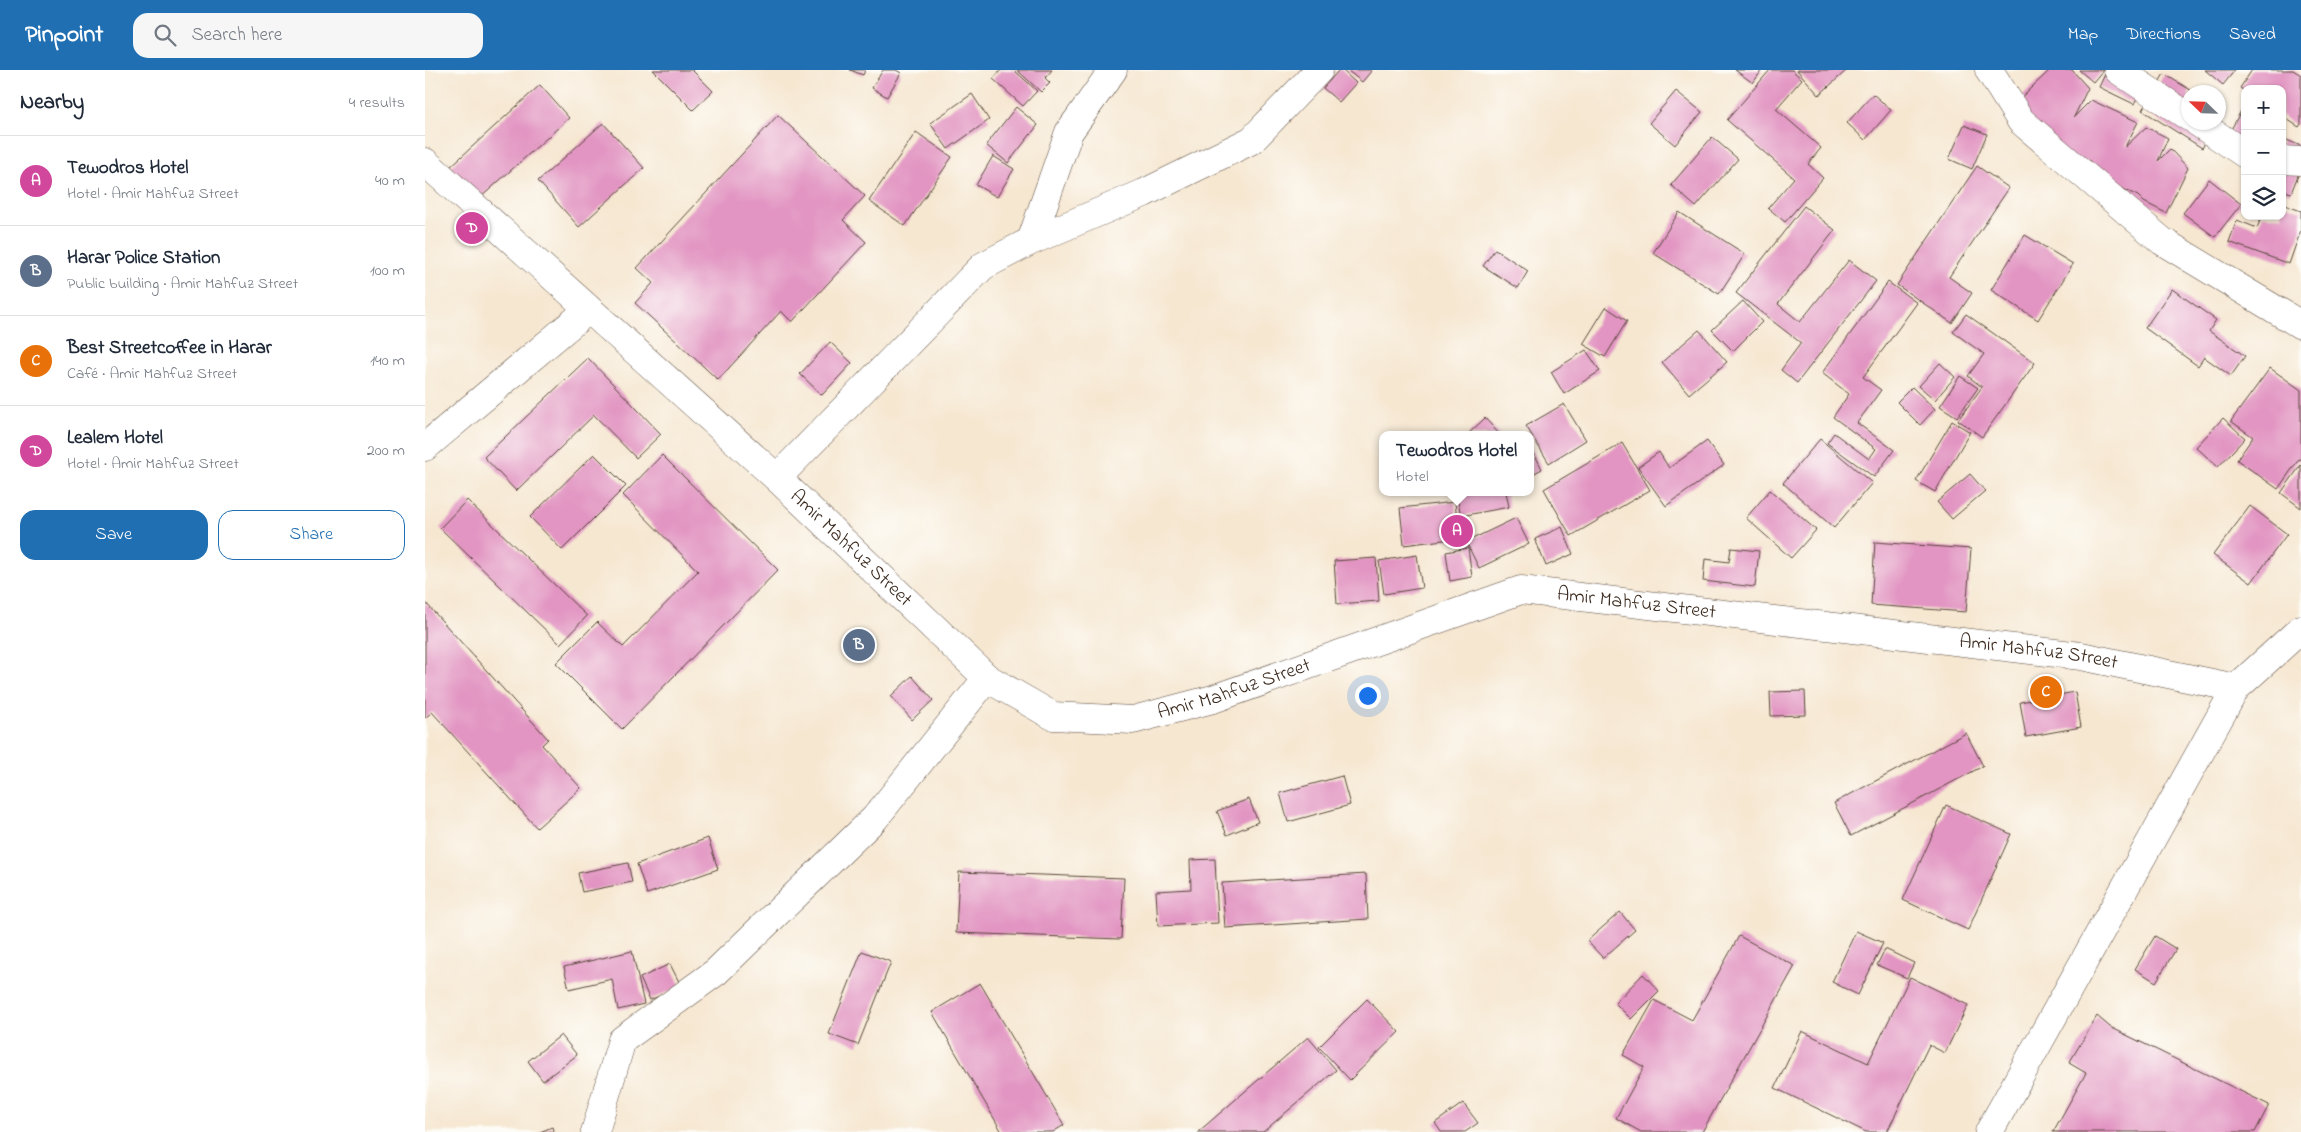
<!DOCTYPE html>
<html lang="en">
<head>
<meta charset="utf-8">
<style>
  body { margin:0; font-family:"Indie Flower",sans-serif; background:#f6f6f7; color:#1f2937 }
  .controls { position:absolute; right:15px; top:15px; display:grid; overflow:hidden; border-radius:10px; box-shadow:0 1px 4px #0004 }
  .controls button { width:45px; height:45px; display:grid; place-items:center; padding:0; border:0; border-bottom:1px solid #e0e1e3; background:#fff; color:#1f2937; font:25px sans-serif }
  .compass { position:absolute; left:1756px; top:15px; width:45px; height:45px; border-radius:50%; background:#fff; box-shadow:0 1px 4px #0004; rotate:293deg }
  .you { position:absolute; left:942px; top:625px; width:18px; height:18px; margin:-12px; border:4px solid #fff; border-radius:50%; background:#1a73e8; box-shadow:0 0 0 8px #1a73e833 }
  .badge { display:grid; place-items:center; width:32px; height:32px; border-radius:50%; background:#1f6fb2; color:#fff; font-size:16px; font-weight:700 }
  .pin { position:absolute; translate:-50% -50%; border:2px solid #fff; box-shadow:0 1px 5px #0006 }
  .popup { position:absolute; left:954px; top:361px; width:155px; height:65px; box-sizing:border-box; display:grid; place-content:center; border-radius:10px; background:#fff; filter:drop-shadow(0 1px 4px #0005); font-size:16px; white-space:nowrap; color:#747a83 }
  .popup b { font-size:19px; color:#1f2937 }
  .popup::after { content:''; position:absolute; left:50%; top:100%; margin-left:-10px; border:10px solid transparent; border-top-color:#fff }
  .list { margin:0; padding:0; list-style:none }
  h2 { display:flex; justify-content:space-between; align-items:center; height:65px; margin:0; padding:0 20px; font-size:21px }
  h2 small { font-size:16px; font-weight:400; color:#747a83 }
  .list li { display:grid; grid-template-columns:32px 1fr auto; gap:15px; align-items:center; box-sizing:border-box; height:90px; padding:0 20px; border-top:1px solid #e0e1e3 }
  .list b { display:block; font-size:19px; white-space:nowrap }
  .list p { margin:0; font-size:16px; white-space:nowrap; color:#747a83 }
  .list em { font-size:16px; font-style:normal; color:#747a83 }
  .actions { display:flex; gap:10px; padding:15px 20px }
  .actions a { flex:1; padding:11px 0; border:1px solid #1f6fb2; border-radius:15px; text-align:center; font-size:18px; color:#1f6fb2 }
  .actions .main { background:#1f6fb2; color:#fff }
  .icon { flex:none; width:28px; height:28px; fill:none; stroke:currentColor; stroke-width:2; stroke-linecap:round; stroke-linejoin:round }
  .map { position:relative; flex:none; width:1876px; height:1062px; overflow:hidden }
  header { display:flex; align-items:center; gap:30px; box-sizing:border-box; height:70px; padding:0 25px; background:#1f6fb2; color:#fff }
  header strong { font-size:24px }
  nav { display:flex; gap:28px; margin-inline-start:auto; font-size:18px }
  .search { width:350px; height:45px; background:#f6f6f7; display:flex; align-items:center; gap:12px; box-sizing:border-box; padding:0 18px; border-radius:15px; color:#747a83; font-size:19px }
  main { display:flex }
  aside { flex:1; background:#fff }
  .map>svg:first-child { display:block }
  .building { fill:#e295c2 }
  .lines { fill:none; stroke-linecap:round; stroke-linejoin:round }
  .street-casing { stroke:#574639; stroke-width:29 }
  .secondary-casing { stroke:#574639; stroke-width:29 }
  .street { stroke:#fff; stroke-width:28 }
  .secondary { stroke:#fff; stroke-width:28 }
  .labels { text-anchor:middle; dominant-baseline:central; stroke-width:4; stroke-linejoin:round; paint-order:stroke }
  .street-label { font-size:20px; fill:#3b2a1e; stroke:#fdfcf7 }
</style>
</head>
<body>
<header>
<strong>Pinpoint</strong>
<div class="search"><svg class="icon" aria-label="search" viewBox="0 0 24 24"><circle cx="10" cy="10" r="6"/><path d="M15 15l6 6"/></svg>Search here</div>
<nav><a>Map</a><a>Directions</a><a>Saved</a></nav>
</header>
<main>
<aside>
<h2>Nearby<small>4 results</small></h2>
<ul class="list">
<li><span class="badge" style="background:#d1479c">A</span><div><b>Tewodros Hotel</b><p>Hotel · Amir Mahfuz Street</p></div><em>40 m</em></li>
<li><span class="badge" style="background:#5c6f8a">B</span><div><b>Harar Police Station</b><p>Public building · Amir Mahfuz Street</p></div><em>100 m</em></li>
<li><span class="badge" style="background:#e8710a">C</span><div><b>Best Streetcoffee in Harar</b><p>Café · Amir Mahfuz Street</p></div><em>140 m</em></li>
<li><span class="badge" style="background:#d1479c">D</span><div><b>Lealem Hotel</b><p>Hotel · Amir Mahfuz Street</p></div><em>200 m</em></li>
</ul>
<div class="actions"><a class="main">Save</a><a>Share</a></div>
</aside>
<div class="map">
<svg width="1876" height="1062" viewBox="0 0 1876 1062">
  <rect width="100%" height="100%" fill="#fdfcf7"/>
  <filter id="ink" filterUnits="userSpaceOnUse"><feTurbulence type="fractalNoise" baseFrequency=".02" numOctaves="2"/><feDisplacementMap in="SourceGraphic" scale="10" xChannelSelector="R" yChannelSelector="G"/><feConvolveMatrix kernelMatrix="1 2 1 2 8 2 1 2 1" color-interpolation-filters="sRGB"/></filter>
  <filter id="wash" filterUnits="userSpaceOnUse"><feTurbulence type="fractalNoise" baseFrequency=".0096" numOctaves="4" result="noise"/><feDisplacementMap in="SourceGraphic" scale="20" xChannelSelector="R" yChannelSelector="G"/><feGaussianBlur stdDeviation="1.12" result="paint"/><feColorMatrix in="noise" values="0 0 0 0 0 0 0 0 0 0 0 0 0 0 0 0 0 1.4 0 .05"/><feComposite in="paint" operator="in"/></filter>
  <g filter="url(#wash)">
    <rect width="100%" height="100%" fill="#f6e7d1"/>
    <g id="blocks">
      <path class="building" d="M228,0H267L288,21L268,40Z
        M425,0H440L438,5Z
        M458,0H471L476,3L462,27L447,18Z
        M576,0H589L612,21L598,36L568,9Z
        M592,0H627L620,8L625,13L616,22Z
        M914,0H917L931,13L914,32L898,18Z
        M922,0H947L937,12Z
        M1310,0H1337L1328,13Z
        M1345,0H1367L1377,9L1351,39L1396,78L1383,94L1398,108L1360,152L1343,138L1369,108L1302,50Z
        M1372,0H1422L1394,25Z
        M1625,0H1647L1663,18L1649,47L1666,30L1713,52L1700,77L1721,57L1743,68L1733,91L1745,79L1763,98L1741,143L1719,132L1713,126L1654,98L1588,35Z
        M1654,0H1678L1668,12Z
        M1682,0L1722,8L1709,34L1674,17Z
        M1780,0H1810L1798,15Z
        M1827,0H1868L1876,5V54L1874,57L1857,46V19H1820V21L1815,18Z
        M1739,4L1769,22H1764V52H1793L1777,78L1717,40Z
        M115,15L144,48L54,129L25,97Z
        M1251,21L1277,42L1250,75L1224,53Z
        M547,24L564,50L523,79L505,53Z
        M1448,24L1466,40L1440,70L1422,53Z
        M591,37L613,55L583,93L561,75Z
        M1818,37L1820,38V80L1800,71Z
        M1794,38L1800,42L1794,52Z
        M353,45L440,126L418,150L441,172L367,252L356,241L293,310L210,233L228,213L212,198Z
        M178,53L219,98L154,157L113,111Z
        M1539,55L1562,64L1547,99L1524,89Z
        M491,62L527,87L480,156L444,131Z
        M1287,67L1313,89L1271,137L1246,115Z
        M1857,68L1876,76V98L1866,123L1857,120Z
        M568,86L589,99L572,127L551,115Z
        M1552,96L1584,118L1524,207L1547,223L1527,253L1472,215Z
        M1784,109L1816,134L1790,167L1758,143Z
        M1857,134L1876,141V160L1864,194L1804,172L1812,150L1832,158L1837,146H1857Z
        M1379,136L1410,160L1353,234L1375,252L1424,190L1451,211L1372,313L1356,300L1376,273L1311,223Z
        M1254,142L1320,184L1294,224L1228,183Z
        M1600,165L1648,194L1613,250L1566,220Z
        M1070,179L1103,201L1093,218L1058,196Z
        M1463,212L1492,233L1438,307L1456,320L1432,353L1469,380L1449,407L1402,373L1409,363L1444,389L1451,379L1408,347L1424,324L1397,303Z
        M1747,219L1791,250L1784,261L1820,286L1806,306L1779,287L1773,296L1720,258Z
        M1318,231L1337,252L1308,281L1287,260Z
        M1181,237L1202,251L1180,287L1158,274Z
        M1541,244L1610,293L1557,367L1533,350L1557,317L1543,306L1559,284L1528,262Z
        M1274,260L1302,292L1264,324L1237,292Z
        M405,272L427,293L397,325L375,304Z
        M1161,280L1175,301L1139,324L1126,302Z
        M163,288L236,364L211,388L169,345L91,421L59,387Z
        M1515,293L1530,307L1510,330L1494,316Z
        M1845,298L1876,320V390L1874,389L1853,419L1812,390L1828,367L1806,351Z
        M1535,306L1553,318L1532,347L1515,336Z
        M1487,317L1510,339L1495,355L1472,332Z
        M1139,334L1161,370L1124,393L1101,356Z
        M1060,348L1075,365H1042Z
        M1798,348L1820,368L1793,397L1771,377Z
        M1527,351L1545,362L1510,422L1491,411Z
        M1395,369L1447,413L1409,458L1358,413Z
        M1282,371L1299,395L1241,436L1213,397L1234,382L1244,398Z
        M1197,373L1225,420L1146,466L1119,419Z
        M1106,377L1117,399L1106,405Z
        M169,384L201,416L137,480L105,447Z
        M237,385L353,500L197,659L131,593L172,552L198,577L273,501L198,425Z
        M1876,395V438L1856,423Z
        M1545,404L1560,421L1527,449L1512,432Z
        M1345,420L1391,460L1366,488L1321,448Z
        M1031,422H1081L1084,437L1036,446Z
        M42,430L162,546L135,574L15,458Z
        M1030,432L1034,468L979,475L975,438Z
        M1825,436L1862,464L1826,513L1788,485Z
        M1091,448L1104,474L1054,498L1041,472Z
        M1137,457L1148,484L1121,496L1110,469Z
        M1450,472L1546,479L1541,542L1446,535Z
        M1043,478L1047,507L1025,511L1021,482Z
        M1306,478L1334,481L1330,517L1278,511L1280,489L1304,492Z
        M992,485L997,518L959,524L954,491Z
        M951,488L954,531L912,534L909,491Z
        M0,532L123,669L117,675L156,718L112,758L7,642L0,648Z
        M487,606L508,630L487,650L466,626Z
        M1380,621L1381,645L1346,646L1345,622Z
        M1650,622L1656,657L1601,667L1595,632Z
        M1541,663L1558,696L1426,766L1409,733Z
        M917,706L925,735L863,752L855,723Z
        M824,729L833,752L802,765L792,741Z
        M1521,735L1586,764L1543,860L1478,830Z
        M283,768L293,799L222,824L212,794Z
        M790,789L793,853L733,856L731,821L766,819L765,790Z
        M203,793L207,812L157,822L153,803Z
        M534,802L699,808L696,869L531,863Z
        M941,804L943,849L800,858L797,813Z
        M1195,842L1210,860L1178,888L1162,871Z
        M1431,861L1458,873L1433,925L1407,912Z
        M1314,866L1370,896L1277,1062H1216L1191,1048L1219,997L1198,985L1229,930L1267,950Z
        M1730,866L1751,879L1731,912L1710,899Z
        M1460,879L1489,893L1482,908L1452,895Z
        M207,881L219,934L193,940L187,909L144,919L139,897Z
        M437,881L466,892L433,975L404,964Z
        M245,894L256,916L225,930L215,908Z
        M1218,904L1234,921L1206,949L1190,933Z
        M1485,907L1543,935L1520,983L1504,975L1462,1062H1441L1350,1018L1377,961L1443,993Z
        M555,913L639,1055L628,1062H577L507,942Z
        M942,929L974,962L925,1010L894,977Z
        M1672,946L1685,957L1844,1035L1830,1062H1628L1661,1003L1644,993Z
        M136,965L152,985L118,1011L103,991Z
        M883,967L911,1000L838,1062H773Z
        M1038,1033L1053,1053L1040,1062H1016L1010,1053Z
        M127,1057L129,1062H115Z"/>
    </g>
  </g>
  <g filter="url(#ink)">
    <use href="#blocks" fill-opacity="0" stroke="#574639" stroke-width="1"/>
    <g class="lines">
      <g class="street-casing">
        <path id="street" d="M1693,0L1764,47
          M1772,52L1820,84
          M1857,90L1876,91
          M606,171L644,62L688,0
          M0,377L163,240
          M352,408L558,196L606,171L719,123L827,70L894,0
          M170,1062L197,970L291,902L450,748L562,608"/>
      </g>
      <g class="secondary-casing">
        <g id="secondary">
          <path d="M1564,0L1596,51L1737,171L1876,255"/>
          <path id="s1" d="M0,92L352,408L562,608L628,646L708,650L788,629L1096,520L1656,586L1811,618"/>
          <path d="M1564,1062L1811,618L1876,559"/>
        </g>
      </g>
      <use href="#street" class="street"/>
      <use href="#secondary" class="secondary"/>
    </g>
  </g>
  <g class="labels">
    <g class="street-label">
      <text stroke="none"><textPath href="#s1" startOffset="575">Amir Mahfuz Street</textPath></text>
      <text stroke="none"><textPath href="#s1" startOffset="1445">Amir Mahfuz Street</textPath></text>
      <text stroke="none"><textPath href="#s1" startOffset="1850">Amir Mahfuz Street</textPath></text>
      <text stroke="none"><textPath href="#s1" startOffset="1025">Amir Mahfuz Street</textPath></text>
    </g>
  </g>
</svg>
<div class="controls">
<button>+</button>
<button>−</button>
<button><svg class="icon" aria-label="layers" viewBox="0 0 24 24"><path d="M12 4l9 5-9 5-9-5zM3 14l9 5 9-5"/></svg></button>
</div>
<svg class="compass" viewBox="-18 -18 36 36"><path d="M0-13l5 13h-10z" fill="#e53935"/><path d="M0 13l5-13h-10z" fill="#747a83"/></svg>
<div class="you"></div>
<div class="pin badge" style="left:1032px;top:461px;background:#d1479c">A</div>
<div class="popup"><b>Tewodros Hotel</b>Hotel</div>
<div class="pin badge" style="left:434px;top:575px;background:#5c6f8a">B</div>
<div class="pin badge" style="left:1621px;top:622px;background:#e8710a">C</div>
<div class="pin badge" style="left:47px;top:158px;background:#d1479c">D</div>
</div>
</main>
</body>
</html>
